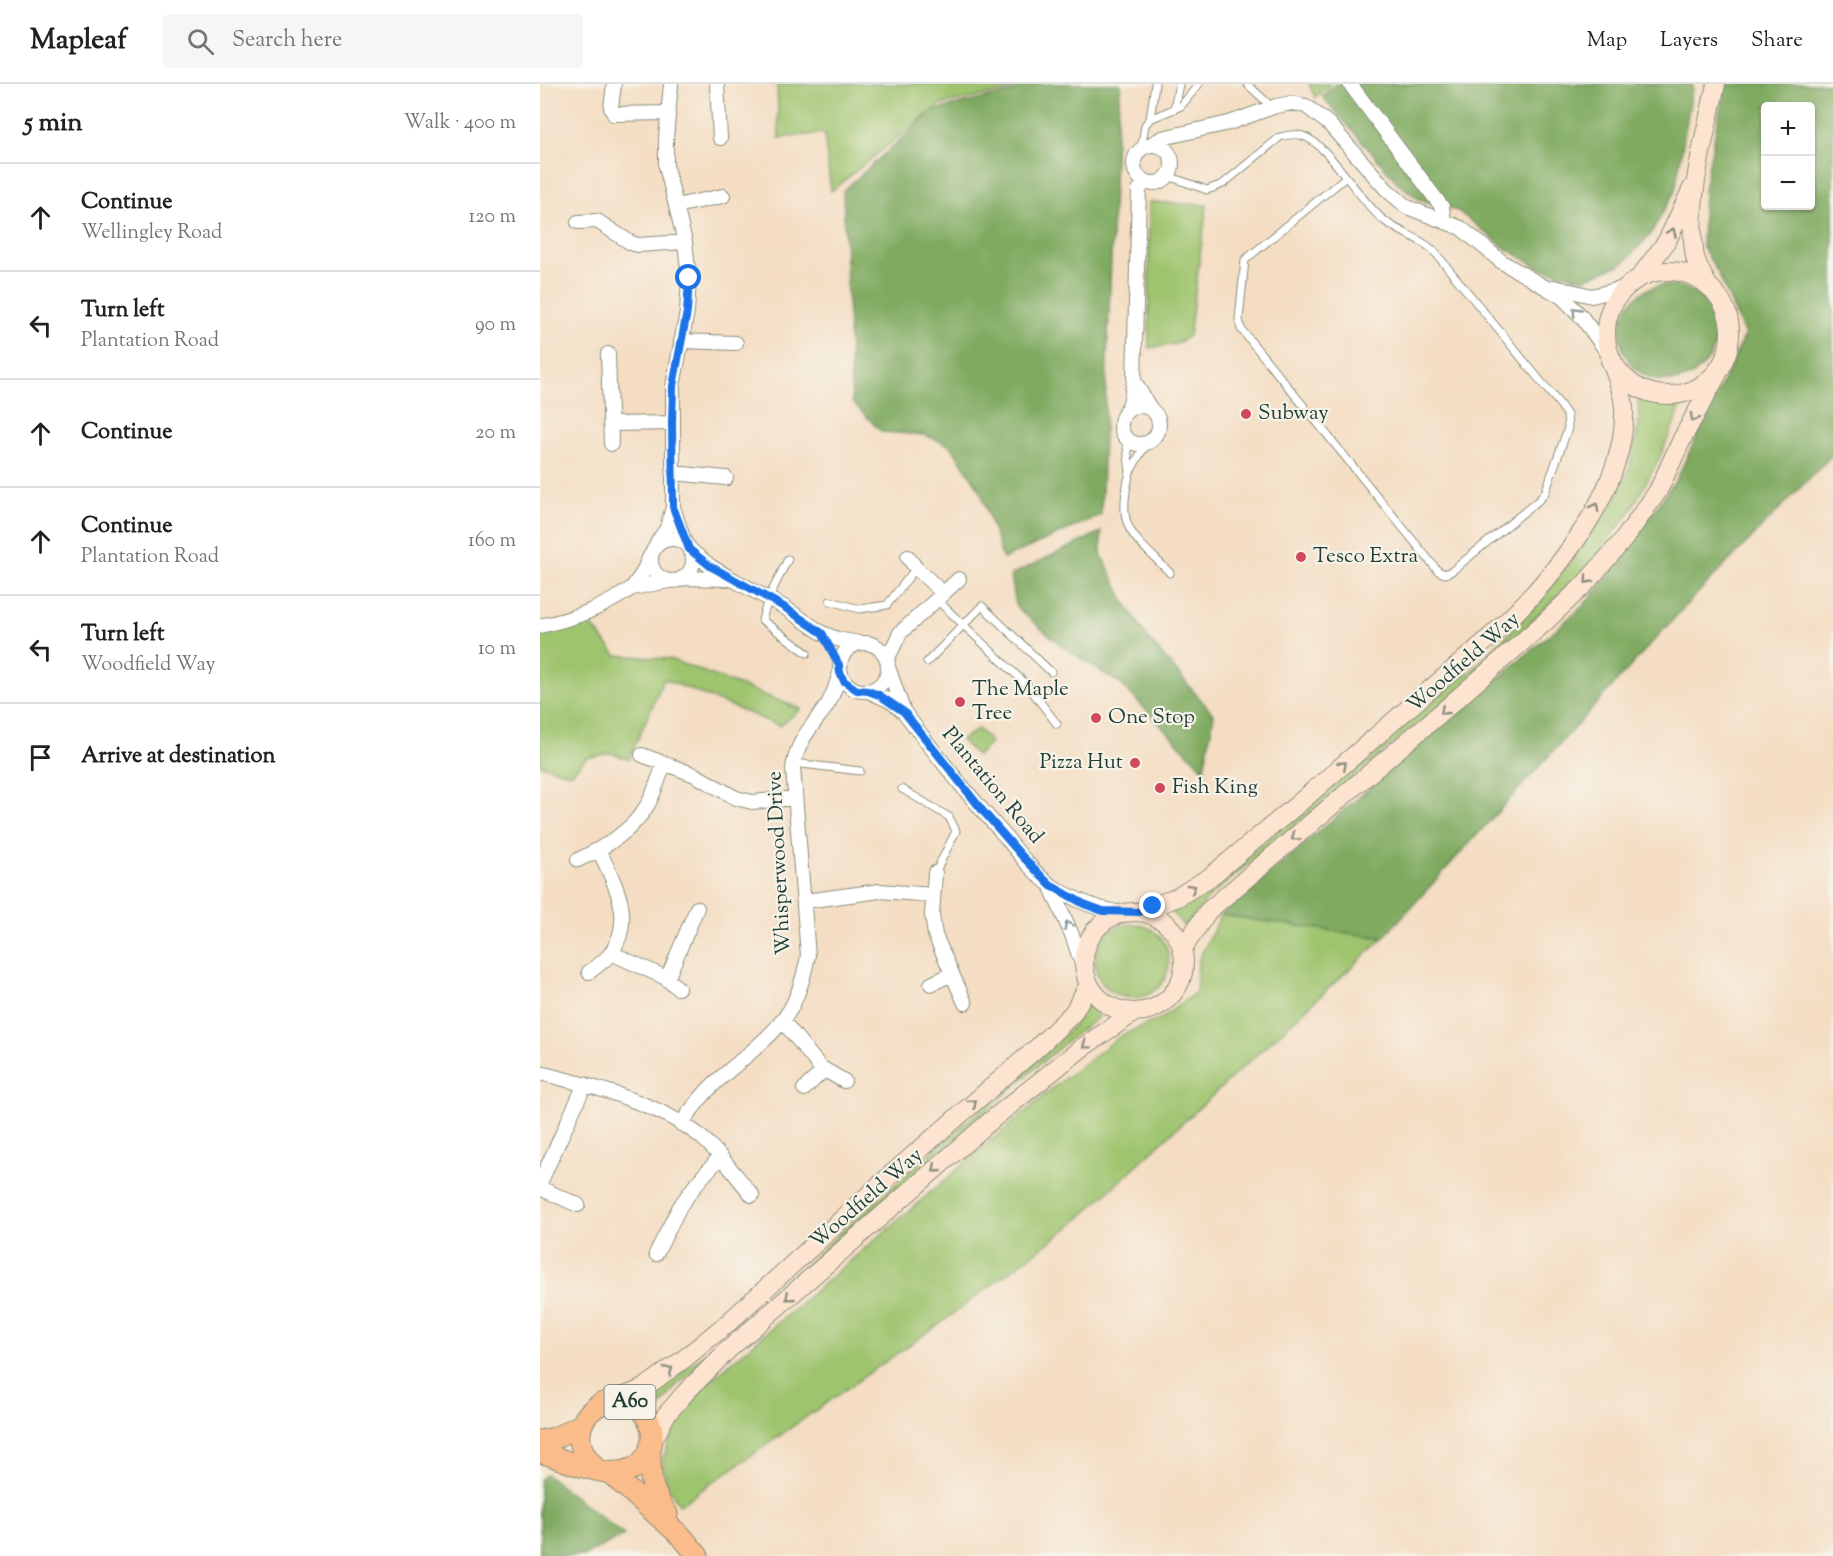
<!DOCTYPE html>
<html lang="en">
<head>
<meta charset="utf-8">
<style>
  body { margin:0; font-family:"Sorts Mill Goudy",serif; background:#f6f6f6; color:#202124 }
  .controls { position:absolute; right:18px; top:18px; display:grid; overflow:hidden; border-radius:6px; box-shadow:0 2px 4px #0004 }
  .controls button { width:54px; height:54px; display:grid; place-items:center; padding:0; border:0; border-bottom:2px solid #e0e0e0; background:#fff; color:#202124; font:30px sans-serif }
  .stop { position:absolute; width:18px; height:18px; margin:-14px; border:4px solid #1a73e8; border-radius:50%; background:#fff }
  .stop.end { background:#1a73e8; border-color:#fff; box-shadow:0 2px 6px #0008 }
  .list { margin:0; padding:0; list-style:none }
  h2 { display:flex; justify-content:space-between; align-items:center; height:78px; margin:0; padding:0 24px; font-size:26px }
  h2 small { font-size:20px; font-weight:400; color:#757577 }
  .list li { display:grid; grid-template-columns:39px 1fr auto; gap:18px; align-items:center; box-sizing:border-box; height:108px; padding:0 24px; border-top:2px solid #e0e0e0 }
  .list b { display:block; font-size:22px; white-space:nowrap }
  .list p { margin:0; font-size:20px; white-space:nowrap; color:#757577 }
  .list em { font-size:20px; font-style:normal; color:#757577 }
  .icon { flex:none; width:33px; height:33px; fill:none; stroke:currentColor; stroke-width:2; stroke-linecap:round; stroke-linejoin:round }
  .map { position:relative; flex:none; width:1293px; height:1472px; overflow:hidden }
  header { display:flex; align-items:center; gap:36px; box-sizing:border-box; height:84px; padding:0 30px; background:#fff; border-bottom:2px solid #e0e0e0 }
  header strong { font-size:28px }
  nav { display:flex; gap:33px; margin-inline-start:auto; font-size:21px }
  .search { width:420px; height:54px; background:#f6f6f6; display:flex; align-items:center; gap:15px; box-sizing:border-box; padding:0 21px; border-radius:6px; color:#757577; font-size:22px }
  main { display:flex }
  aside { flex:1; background:#fff }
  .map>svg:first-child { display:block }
  .green { fill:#9fc46e; stroke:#5f8051; stroke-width:1.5 }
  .forest { fill:#7faa61; stroke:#4f744a; stroke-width:1.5; fill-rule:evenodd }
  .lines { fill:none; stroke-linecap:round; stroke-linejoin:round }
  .lane-casing { stroke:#8a8d7b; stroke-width:9 }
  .street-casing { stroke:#8a8d7b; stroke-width:16 }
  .secondary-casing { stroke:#8a8d7b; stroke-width:20 }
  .primary-casing { stroke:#8a8d7b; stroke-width:23 }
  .lane { stroke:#fff; stroke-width:7 }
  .street { stroke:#fff; stroke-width:14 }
  .secondary { stroke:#fde4d0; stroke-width:18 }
  .primary { stroke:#f9bc8a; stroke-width:21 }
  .oneway { stroke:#8e9082 }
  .oneway2 { stroke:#8f9e9a }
  .route { stroke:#1a73e8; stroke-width:8 }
  .poi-dot { fill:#d1495b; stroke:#f7f3e8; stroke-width:2 }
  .labels { text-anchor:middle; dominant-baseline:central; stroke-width:4.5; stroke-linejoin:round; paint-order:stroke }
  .shield { fill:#f7f3e8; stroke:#60746a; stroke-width:1.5 }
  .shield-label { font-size:20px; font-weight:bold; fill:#1f3d34 }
  .poi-label { font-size:21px; fill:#1f3d34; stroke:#f7f3e8; text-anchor:start }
  .street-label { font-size:21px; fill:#1f3d34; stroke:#f7f3e8 }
</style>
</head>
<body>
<header>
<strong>Mapleaf</strong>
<div class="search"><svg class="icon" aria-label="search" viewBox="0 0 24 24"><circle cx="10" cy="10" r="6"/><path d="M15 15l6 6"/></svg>Search here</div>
<nav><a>Map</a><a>Layers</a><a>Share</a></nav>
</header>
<main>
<aside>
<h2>5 min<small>Walk · 400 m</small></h2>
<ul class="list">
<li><svg class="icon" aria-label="ahead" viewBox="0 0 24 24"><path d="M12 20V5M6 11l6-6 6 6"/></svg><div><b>Continue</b><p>Wellingley Road</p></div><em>120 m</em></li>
<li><svg class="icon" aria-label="left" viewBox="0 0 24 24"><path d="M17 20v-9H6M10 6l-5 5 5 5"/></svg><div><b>Turn left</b><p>Plantation Road</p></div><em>90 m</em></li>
<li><svg class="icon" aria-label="ahead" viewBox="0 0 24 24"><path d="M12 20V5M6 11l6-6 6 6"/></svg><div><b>Continue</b></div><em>20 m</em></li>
<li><svg class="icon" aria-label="ahead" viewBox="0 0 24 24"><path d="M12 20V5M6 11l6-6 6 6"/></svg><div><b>Continue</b><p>Plantation Road</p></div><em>160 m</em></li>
<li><svg class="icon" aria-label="left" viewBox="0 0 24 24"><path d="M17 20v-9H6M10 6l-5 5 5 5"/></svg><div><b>Turn left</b><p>Woodfield Way</p></div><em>10 m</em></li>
<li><svg class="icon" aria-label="arrive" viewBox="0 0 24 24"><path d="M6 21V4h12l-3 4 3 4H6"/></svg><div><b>Arrive at destination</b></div></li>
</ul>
</aside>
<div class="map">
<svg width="1293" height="1472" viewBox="0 0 1293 1472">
  <rect width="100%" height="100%" fill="#f7f3e8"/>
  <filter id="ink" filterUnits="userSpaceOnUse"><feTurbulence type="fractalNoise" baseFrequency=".0167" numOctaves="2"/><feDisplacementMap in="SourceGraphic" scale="12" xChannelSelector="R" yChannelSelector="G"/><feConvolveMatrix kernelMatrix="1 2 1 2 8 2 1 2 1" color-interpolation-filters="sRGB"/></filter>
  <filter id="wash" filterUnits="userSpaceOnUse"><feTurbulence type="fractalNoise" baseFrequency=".008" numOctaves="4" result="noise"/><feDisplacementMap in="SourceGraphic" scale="24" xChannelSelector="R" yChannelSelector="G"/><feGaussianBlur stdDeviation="1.35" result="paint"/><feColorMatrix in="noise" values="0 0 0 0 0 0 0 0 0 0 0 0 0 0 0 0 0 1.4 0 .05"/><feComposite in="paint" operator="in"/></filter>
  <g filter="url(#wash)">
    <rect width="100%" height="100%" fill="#f4ddc2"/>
    <path class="green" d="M237,0H476L474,5L401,21L374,40L291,107L284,49L239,54Z
      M769,0H790L775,13Z
      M609,118L667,121L649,252L636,260L609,264Z
      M1098,314C1115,320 1127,321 1144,316L1119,375L1090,428L1047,483L937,590L671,811L644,842L630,825L649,818L668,805L857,646L933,585L1000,518L1075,416L1090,382L1099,340Z
      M48,537L76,571L130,575L261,625L240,642L124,595L89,675L70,669L46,674L31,690L0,681V546Z
      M438,645L451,658L437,672L421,656Z
      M681,831L843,854L532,1141L401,1239L140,1421L127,1402L122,1376L137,1338L164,1302L514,1003L582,951L622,934L656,908L658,877Z
      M555 877a37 37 0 1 1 74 0a37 37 0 1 1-74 0Z
      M545,921L559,933L532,953L494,985L137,1301L116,1328L102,1312C173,1273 233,1211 292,1157C363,1093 436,1030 507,967L533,942Z"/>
    <path class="forest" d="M481,0H581L576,48L561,431L463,475L440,406L411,362L385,351L342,348L312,318L303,107L392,27L476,7Z
      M795,0H1153L1135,107L1110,151L1082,180L1044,195L1000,184L965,164L918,127L879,115L859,100L782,12Z
      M1185,0H1293V370L1148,519L843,854L681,831L1043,522L1063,499L1137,394L1205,251L1178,189L1162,162L1164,105ZM1226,22H1270V122H1226Z
      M1080 249a48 48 0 1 1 96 0a48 48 0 1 1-96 0Z
      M561,448V470L586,520L606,552L674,631L664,686L581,600L523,563L476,523L471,491Z
      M6,1390L84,1451L43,1472H0V1395Z"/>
  </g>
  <g filter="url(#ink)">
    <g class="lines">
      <g class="lane-casing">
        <path id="lane" d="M707,0L732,23
          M634,25L639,0
          M610,35L615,0
          M601,66L605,41L610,35L641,22L659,0
          M628,92L667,106L683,100L740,53C747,51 755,49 763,52C789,60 820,119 846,138C861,149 878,153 893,166L1021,322L1027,331L1028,344L1005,409L1000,415L912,487L905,490L898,487L701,245L699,235L705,176L806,93
          M586,354L590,388L602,367L611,357
          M590,388C575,446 592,450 630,489
          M248,475L228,515L222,536L267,569
          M396,515L487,601L517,640
          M290,517L320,525L347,521L376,484
          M387,578L442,522L511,588
          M254,679L320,687
          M362,705L409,733L416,747L395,789"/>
      </g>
      <g class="street-casing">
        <path id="street" d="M74,0L71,24L74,30L128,29
          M131,0L126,54V82L145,158L149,194L147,228L133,302V423
          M177,0L180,54
          M810,0L902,123L904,137
          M594 80a19 19 0 1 1 38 0a19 19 0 1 1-38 0Z
          M608,62L622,54L689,39L736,22L752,19L766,22L789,40L847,106L867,123L921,144L962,178L1022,213L1041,232L1067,268
          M136,122L183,112
          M38,138L57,137L91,159L98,161L145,158
          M1014,203L1052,212L1084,204
          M141,257L196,259
          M68,270L71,360
          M594,297L599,106L605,98
          M581 341a19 19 0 1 1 38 0a19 19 0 1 1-38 0Z
          M585,329L590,320L594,297L610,324
          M71,340L132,339
          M133,389L186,394
          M111 476a21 21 0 1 1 42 0a21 21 0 1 1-42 0Z
          M117,459L127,444L133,423L145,460
          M110,472L102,490L92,504L129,497
          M368,473L376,484L403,509
          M142,494L192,495L170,482L149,465
          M192,495L244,523L282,549L297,555L319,559
          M0,542C36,534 61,525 92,504
          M300 583a24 24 0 1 1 48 0a24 24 0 1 1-48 0Z
          M347,576L360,549L419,495
          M348,583L363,626
          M328,607L352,618L364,628C396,671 429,712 465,752C478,768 495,791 512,802C535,816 557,826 584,829
          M102,671L155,691L196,714L212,718L254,714
          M38,776C65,763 93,747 108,720C115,708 119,693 124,680
          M395,789L392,831L395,851L425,919
          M510,801L532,851L543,883
          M265,817L340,807L393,811
          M71,869L124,893L138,904
          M49,888C56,883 65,877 71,869C96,834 74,799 59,766
          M127,895L157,824
          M391,900L412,890
          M242,936L280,983L304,997
          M0,989C49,1001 122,1020 161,1053C180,1069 196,1092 212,1111
          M264,1005L284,986
          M141,1040C151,1026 161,1012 174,1000C198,977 229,957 248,929C259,912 264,892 268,872L253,684C258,656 269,646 286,623C293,613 296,601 300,589
          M0,1099L45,1000
          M0,1104L38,1121
          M116,1170L140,1122L157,1099L180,1073"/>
      </g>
      <g class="secondary-casing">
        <path id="secondary" d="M1066 249a62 62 0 1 1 124 0a62 62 0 1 1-124 0Z
          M1100,193L1127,157L1152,104
          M1168,201C1162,190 1155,179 1154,167C1147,111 1165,54 1176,0
          M599,828L638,813L670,793L758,720L938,564C1001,509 1087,413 1084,324C1083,308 1076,290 1070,276
          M544 878a50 50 0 1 1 100 0a50 50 0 1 1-100 0Z
          M642,866L668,827L903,627L1005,538L1044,501L1084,455L1118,407L1143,353L1182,282
          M78,1315L104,1304L144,1275L190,1237L354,1088L498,963L533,929L549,900
          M112,1358L126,1331L145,1309L189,1265L455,1033L543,963L595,928"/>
      </g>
      <g class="primary-casing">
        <path id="primary" d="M0,1357L15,1354L39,1342
          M110,1366C110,1396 110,1405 127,1430
          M0,1368C30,1377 83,1406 106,1373C111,1365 114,1353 111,1343C91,1280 0,1339 60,1387
          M71,1390L142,1453L158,1472"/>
      </g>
      <use href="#lane" class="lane"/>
      <use href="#street" class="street"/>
      <use href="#secondary" class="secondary"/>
      <use href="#primary" class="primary"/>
    </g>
    <defs><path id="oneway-chevron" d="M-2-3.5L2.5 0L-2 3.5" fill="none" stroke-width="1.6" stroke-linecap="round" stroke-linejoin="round" transform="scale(1.5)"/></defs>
    <g class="oneway">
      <use href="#oneway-chevron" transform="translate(1132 148) rotate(-66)"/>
      <use href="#oneway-chevron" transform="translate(1154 334) rotate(119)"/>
      <use href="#oneway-chevron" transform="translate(1055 423) rotate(-62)"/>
      <use href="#oneway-chevron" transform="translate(1048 496) rotate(132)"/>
      <use href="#oneway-chevron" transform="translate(904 627) rotate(139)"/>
      <use href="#oneway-chevron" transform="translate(803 681) rotate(-41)"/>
      <use href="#oneway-chevron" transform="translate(755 753) rotate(140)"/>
      <use href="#oneway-chevron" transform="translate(652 804) rotate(-31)"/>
      <use href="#oneway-chevron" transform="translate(546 961) rotate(143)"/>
      <use href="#oneway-chevron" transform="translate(433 1019) rotate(-41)"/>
      <use href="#oneway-chevron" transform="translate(396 1085) rotate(139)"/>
      <use href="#oneway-chevron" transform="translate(249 1213) rotate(139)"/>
      <use href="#oneway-chevron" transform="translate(129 1286) rotate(-36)"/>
    </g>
    <g class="oneway2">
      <use href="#oneway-chevron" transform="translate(1036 227) rotate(-134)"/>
      <use href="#oneway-chevron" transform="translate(528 841) rotate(-115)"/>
    </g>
  </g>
  <g class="lines" filter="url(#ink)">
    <path class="route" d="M149,194L147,228L133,302L132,339L133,423L149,465L170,482L244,523L282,549L299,581L300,589L304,597L317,606L328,607L339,611L364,628L442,726L482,772L510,801L544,820L563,827L599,828L613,822"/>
  </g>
  <g class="poi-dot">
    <circle cx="706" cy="330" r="6"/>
    <circle cx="761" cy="473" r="6"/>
    <circle cx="420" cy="618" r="6"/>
    <circle cx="556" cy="634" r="6"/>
    <circle cx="595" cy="679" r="6"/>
    <circle cx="620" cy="704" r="6"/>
  </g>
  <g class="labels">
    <rect class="shield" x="64.5" y="1301" width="51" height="34" rx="4.5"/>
    <g class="shield-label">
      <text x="90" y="1318">A60</text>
    </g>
    <g class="poi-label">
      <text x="718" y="330">Subway</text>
      <text x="773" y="473">Tesco Extra</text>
      <text x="432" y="606">The Maple<tspan x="432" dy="24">Tree</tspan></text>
      <text x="568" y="634">One Stop</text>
      <text x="583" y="679" text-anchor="end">Pizza Hut</text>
      <text x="632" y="704">Fish King</text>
    </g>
    <g class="street-label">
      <text transform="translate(924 579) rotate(-41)">Woodfield Way</text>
      <text transform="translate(452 702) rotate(50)">Plantation Road</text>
      <text transform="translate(240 779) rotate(-93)">Whisperwood Drive</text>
      <text transform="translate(327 1115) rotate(-41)">Woodfield Way</text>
    </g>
  </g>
</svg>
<div class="controls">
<button>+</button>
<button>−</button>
</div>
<div class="stop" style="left:149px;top:194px"></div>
<div class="stop end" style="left:613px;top:822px"></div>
</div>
</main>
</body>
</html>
